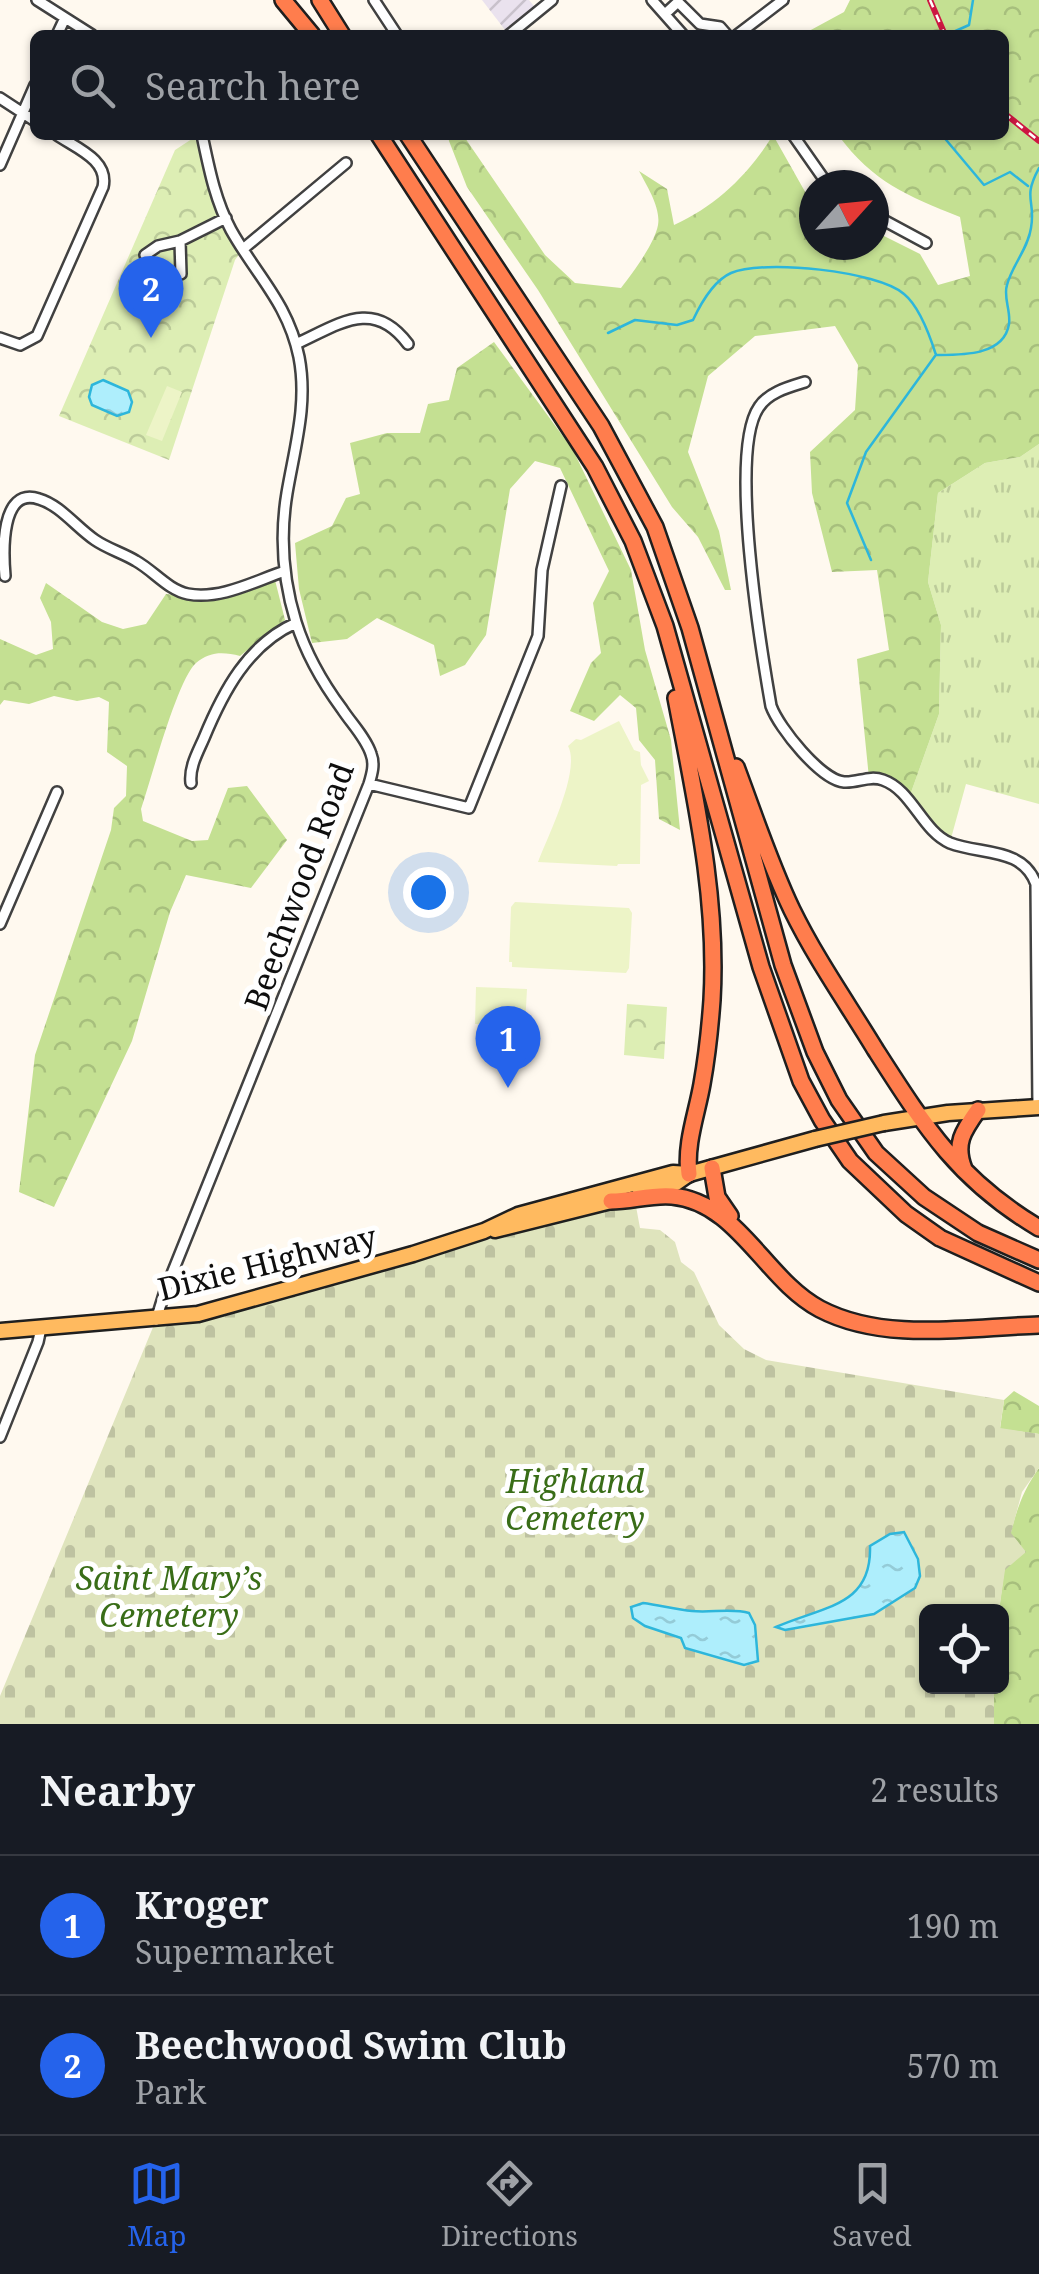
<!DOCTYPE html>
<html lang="en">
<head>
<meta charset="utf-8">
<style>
  body { margin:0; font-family:"Noto Serif",serif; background:#20242c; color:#f1f3f6 }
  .controls { position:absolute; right:30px; bottom:30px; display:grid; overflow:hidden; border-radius:15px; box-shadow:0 2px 8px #0004 }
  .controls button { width:90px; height:90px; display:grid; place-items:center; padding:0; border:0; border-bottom:2px solid #363941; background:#171b24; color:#f1f3f6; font:50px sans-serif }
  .compass { position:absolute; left:799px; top:170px; width:90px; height:90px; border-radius:50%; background:#171b24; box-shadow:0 2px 8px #0004; rotate:63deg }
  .you { position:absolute; left:428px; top:892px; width:35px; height:35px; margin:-25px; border:8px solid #fff; border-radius:50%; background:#1a73e8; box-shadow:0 0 0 15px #1a73e833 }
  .badge { display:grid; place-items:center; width:65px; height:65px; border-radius:50%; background:#2563eb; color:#fff; font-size:32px; font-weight:700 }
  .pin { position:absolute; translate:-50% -82px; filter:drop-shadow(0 2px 5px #0008) }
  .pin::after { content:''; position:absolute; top:52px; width:35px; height:30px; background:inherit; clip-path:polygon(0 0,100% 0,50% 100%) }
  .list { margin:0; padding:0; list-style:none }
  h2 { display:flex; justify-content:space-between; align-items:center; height:130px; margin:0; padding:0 40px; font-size:42px }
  h2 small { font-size:32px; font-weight:400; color:#9ea1a6 }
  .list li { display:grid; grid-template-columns:65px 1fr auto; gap:30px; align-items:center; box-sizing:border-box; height:140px; padding:0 40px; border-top:2px solid #363941 }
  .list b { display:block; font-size:38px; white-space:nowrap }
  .list p { margin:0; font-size:32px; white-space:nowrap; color:#9ea1a6 }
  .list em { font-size:32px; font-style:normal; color:#9ea1a6 }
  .icon { flex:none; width:55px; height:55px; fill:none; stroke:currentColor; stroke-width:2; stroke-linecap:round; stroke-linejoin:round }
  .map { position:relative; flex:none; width:1039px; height:1724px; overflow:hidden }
  .search { position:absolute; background:#171b24; box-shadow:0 2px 8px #0004; left:30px; right:30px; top:30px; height:110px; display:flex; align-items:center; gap:25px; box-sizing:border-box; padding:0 35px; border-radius:15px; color:#9ea1a6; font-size:38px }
  .sheet { height:410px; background:#171b24 }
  nav { display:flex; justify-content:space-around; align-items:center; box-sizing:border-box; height:140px; border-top:2px solid #363941; background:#171b24; font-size:28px; color:#9ea1a6 }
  nav a { display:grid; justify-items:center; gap:5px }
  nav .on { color:#2563eb }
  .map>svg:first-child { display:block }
  .industrial { fill:url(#industrial-furrows) }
  .grass { fill:url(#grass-tufts) }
  .forest { fill:url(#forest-crowns) }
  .cemetery { fill:url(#cemetery-stones) }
  .park { fill:url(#park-crowns) }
  .pitch { fill:#edf4c7 }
  .water { fill:url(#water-ripples); stroke:#2db6db; stroke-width:2.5 }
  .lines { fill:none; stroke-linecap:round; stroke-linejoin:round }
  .stream { stroke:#2db6db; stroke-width:2.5 }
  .street-casing { stroke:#414141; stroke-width:14 }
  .primary-casing { stroke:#1f1f1f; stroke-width:19 }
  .highway-casing { stroke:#1f1f1f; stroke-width:20 }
  .street { stroke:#fff; stroke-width:9 }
  .primary { stroke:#ffba5f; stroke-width:14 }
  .highway { stroke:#ff7d4d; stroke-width:15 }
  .rail-casing { stroke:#cd1742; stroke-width:6 }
  .rail { stroke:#fff; stroke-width:2.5; stroke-dasharray:8; stroke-linecap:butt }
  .primary-bridge-casing { stroke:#1f1f1f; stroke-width:19; stroke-linecap:butt }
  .primary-bridge { stroke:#ffba5f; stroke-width:14 }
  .labels { text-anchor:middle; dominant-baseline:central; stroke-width:10; stroke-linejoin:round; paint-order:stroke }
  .street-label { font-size:32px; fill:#0e0e0e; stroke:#fff }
  .park-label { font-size:32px; font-style:italic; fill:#396d17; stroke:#fff }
</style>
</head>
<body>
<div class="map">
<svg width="1039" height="1724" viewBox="0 0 1039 1724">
  <defs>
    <pattern id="industrial-furrows" width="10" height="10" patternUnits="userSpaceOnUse" patternTransform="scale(2.5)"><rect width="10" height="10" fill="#eae2ee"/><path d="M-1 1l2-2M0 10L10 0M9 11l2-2" fill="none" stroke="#c8c1cb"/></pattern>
    <pattern id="grass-tufts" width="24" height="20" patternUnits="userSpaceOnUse" patternTransform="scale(2.5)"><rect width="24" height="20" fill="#ddeeb4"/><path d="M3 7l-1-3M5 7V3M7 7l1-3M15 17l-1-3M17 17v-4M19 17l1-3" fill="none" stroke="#bccb9a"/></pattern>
    <pattern id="forest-crowns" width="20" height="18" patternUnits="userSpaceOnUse" patternTransform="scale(2.5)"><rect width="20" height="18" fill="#c4e092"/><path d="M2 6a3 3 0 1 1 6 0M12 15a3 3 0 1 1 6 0" fill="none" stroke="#a7bf7d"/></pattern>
    <pattern id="cemetery-stones" width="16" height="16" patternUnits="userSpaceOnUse" patternTransform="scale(2.5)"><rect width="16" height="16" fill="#dfe4bd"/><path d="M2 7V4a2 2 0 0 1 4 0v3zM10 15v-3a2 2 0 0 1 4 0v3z" fill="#bec2a1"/></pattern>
    <pattern id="park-crowns" width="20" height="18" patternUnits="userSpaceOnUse" patternTransform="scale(2.5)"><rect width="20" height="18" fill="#ddeeb4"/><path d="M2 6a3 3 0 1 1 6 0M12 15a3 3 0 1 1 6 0" fill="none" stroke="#bccb9a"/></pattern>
    <pattern id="water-ripples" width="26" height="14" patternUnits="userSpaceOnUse" patternTransform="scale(2.5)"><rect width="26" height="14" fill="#aeeefc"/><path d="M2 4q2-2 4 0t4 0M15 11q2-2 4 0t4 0" fill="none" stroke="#94cbd7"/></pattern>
  </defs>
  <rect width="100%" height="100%" fill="#fff9ef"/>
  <path class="industrial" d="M482,0H529L538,11L509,35Z"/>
  <path class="grass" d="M1039,444V804L966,784L950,842L908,801L939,714L941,625L928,582L938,493L985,463L1020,457Z"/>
  <path class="forest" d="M850,0H1039V444L1020,457L985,463L938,493L928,582L941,625L939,714L908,801L898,791L869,778L857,659L889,650L877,570L832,572L812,493L810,452L855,410L858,365L835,326L755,336L708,376L688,452L719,531L731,590H725L698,537L672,507L538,290L467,187L449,141L448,135H463L545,255L575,283L621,288C632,274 655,243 658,225C661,208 647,186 639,171L667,189L674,225C716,206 749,174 773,135L808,197L814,201V245H874V231L920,254L938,285L970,276L960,217C906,195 874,183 838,135H1004V35H809V31L844,12Z
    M494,342L573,450L631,570L645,650L671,740L680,830L659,819L655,760L639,740L636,708L620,695L594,721L570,711L591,663L601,653L593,603L609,571L560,468L535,461L510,489L486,635L465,665L440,676L434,645L377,618L347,639L312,643L299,589L295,543L332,526L346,498L360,494L350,443L387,433H420L428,404L449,400L457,368Z
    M275,580L285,620L240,656C224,652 210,651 196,663C177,680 151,780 141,809L143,821L192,841L208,840L228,788L247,786L287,840L251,888L186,875L170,912L132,1041L54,1207L19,1192L35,1055L111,830L114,808L126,796L127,766L107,752L109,702L99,697L77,701L54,696L29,704L4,700L0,705V639L36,655L53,649L51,622L40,598L46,583L102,622L123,629L146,624L166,594L217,598Z
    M1014,1391L1039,1406V1434L1000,1429L1004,1400Z
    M1039,1468V1724H994V1687L1002,1686V1612L999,1611C1006,1560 1008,1511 1039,1468Z"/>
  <path class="cemetery" d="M635,1201L640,1228L660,1230L675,1242L681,1262L694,1272L719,1325L744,1349L766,1360L1004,1400L1000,1428L1039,1434V1468L1022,1492L1011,1533L1026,1552L1005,1570L999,1611L926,1612V1686L994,1687V1724H0V1696L156,1320Z"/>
  <path class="park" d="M198,135L214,188L243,249L235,260L169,460L59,416L175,150Z
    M627,1004L667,1007L664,1059L624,1055Z"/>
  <path class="pitch" d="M167,386L182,392L162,441L146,435Z
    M619,721L634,750L640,752L641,765L649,781L641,785L640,864H618L617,866L538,862C548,836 581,770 568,746L576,739L581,740Z
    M515,902L629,908L632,913L629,968L626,973L512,967V962H509L511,907Z
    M476,987L527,989L525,1026L475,1024Z"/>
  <path class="water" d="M103,380L128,391L132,402L129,412L117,416L92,405L89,397L92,385Z
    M904,1532L918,1559L920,1576L915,1588L874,1614L785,1630L776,1627C823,1606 872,1607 870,1546L890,1534Z
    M643,1603C660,1605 676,1610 692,1611C710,1613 733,1608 749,1613L755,1625L758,1661L744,1665L685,1648L681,1638L645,1626L633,1618L631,1607Z"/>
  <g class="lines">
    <path class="stream" d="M951,33L969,25L973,0
      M942,135L984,185L1010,172L1028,186
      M608,333L635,320L677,325L693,320C701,303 713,281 731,273C763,259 878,271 904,294C920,307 930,336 936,355
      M937,355C961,355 1004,356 1009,324C1011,311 1003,297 1007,285C1012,265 1028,249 1031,228C1036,200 1022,199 1039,168
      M871,560L847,503L866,452L935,356"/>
    <g class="street-casing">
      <path id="street" d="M37,0L92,35
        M374,0L397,35
        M652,0L683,35
        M665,14L678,2L700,24L720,27L727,35
        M57,35L65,18
        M509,35L552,0
        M737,35L783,0
        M0,98L35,121
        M793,135L828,185
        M0,165L35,85
        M874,215L926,243
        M243,249L346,163
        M145,255L158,246L180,241
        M181,274L180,241L226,218
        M0,338L20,345L37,336L103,187C109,160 76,148 57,135
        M296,344C338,325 373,297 408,344
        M805,382C789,387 769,392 759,407C728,451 761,649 771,706C779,728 821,780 844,782C858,783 869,775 883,780C912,790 922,831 950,843C981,855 1023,847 1036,884L1038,1107
        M5,576C3,553 0,486 39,499C60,505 77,528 95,540C108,549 123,553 136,561C154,571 168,590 188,594C221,600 255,581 285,571
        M191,783C189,767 198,752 204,738C223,692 248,644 296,623
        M369,784L469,808L538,636L542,570L561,486
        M0,924L57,792
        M156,1320L165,1291L369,784C372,774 375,764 371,754C366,738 351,723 342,709C322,682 306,654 296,622C283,580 280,535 287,493C295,446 308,404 299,357C288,303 256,275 231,230C215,200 209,168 202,135
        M0,1437L38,1342L41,1328"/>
    </g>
    <g class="primary-casing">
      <path id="primary" d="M884,1123L948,1113L1039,1107
        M640,1193L676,1183L689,1174
        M495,1230L619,1199
        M0,1331L198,1314L413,1254L484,1231L518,1215L673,1173L689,1174L815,1139"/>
    </g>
    <g class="highway-casing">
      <path id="highway" d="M283,0L312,35
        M320,0L342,35
        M379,135L595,467L633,541L665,626L761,967L801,1081L822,1120L850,1161L906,1214L940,1238L1039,1283
        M408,135L601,426L655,527L690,628L783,965L815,1052L839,1100L876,1153L924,1197L978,1233L1039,1260
        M676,698C695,798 718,898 712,1000C710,1028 707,1056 702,1084C697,1113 685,1144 689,1174
        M736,767C754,815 770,864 792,910C816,959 847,1003 875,1049C925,1127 958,1180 1039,1228
        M712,1168L717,1197L730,1216
        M964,1169C954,1144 963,1131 978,1110
        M611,1201C631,1201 652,1194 672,1196C738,1202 765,1280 820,1309C885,1343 969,1327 1039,1325"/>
    </g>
    <use href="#street" class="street"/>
    <use href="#primary" class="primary"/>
    <use href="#highway" class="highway"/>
    <g class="rail-casing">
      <path id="rail" d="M930,0L945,35
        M1004,113L1039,141"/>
    </g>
    <use href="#rail" class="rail"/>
    <g class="primary-bridge-casing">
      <path id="primary-bridge" d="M815,1139L884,1123"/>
    </g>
    <use href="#primary-bridge" class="primary-bridge"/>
  </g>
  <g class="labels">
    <g class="street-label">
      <text transform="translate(298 886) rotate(-70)">Beechwood Road</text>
      <text transform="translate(267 1262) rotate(-14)">Dixie Highway</text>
    </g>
    <g class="park-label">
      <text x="575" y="1480">Highland<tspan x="575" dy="37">Cemetery</tspan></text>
      <text x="169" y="1577">Saint Mary’s<tspan x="169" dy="37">Cemetery</tspan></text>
    </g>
  </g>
</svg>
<div class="controls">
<button><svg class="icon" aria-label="locate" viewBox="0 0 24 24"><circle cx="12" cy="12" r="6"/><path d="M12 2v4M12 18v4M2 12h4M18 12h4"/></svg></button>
</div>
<svg class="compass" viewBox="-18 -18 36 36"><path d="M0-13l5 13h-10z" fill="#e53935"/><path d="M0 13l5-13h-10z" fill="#9ea1a6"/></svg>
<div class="you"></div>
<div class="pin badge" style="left:508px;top:1088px">1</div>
<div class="pin badge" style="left:151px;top:338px">2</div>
<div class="search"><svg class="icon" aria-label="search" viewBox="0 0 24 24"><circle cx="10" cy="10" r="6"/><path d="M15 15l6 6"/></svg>Search here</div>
</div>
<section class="sheet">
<h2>Nearby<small>2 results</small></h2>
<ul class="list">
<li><span class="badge">1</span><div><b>Kroger</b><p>Supermarket</p></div><em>190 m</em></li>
<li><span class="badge">2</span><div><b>Beechwood Swim Club</b><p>Park</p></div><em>570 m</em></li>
</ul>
</section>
<nav>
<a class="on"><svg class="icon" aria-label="map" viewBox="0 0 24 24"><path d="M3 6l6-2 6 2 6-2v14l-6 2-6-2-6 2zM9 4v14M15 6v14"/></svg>Map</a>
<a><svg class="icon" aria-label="directions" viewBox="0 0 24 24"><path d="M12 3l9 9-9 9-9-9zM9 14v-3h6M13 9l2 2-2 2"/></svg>Directions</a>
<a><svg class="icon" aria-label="saved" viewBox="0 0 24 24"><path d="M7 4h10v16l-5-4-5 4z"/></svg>Saved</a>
</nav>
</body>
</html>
